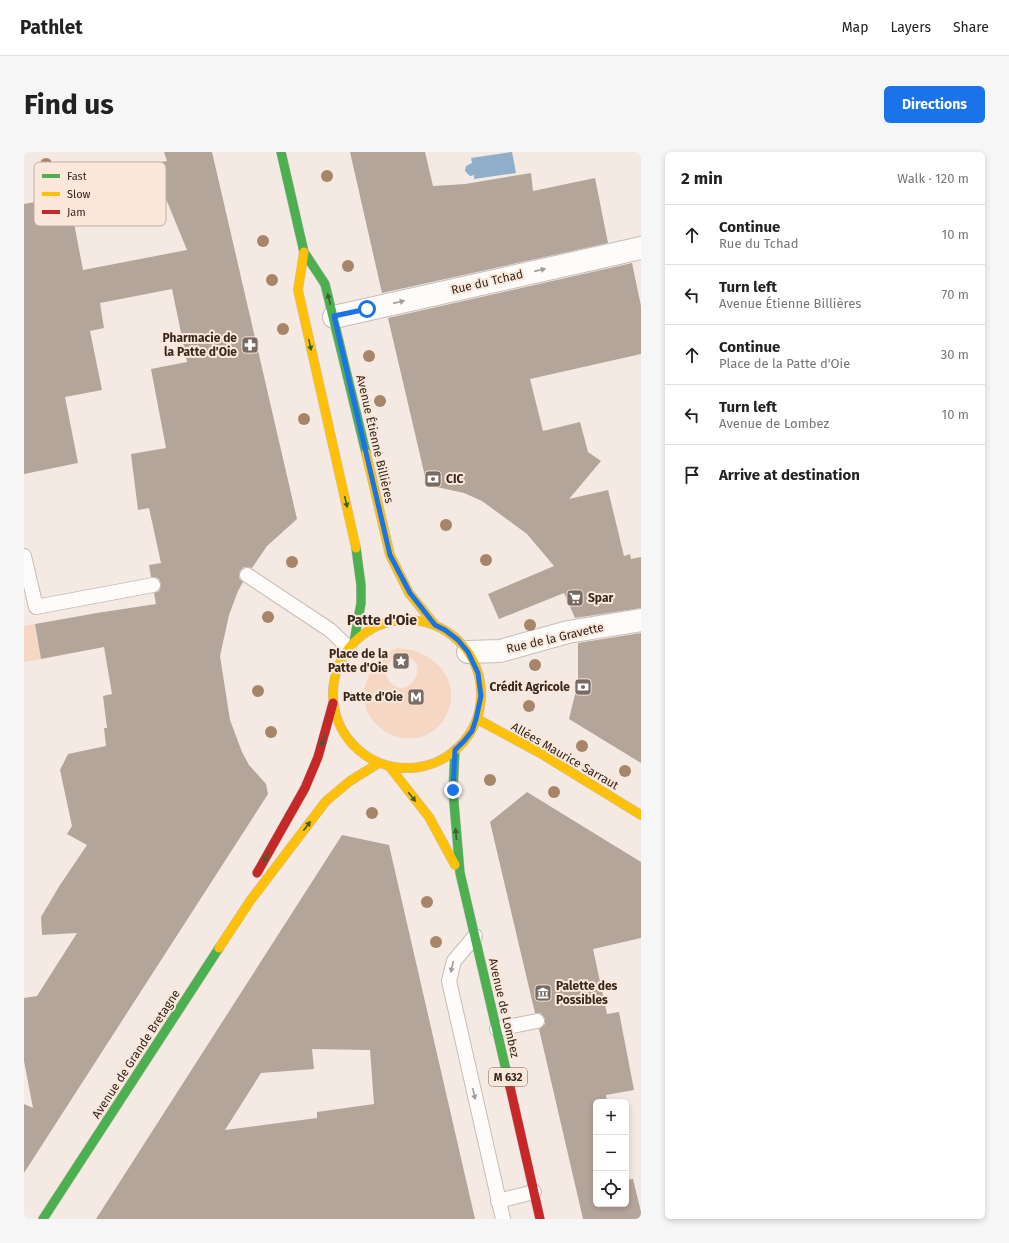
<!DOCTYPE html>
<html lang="en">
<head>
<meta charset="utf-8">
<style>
  body { margin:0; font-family:"Fira Sans",sans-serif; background:#f6f6f6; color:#222 }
  .controls { position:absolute; right:12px; bottom:12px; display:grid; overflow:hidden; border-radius:6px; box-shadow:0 2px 6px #0003 }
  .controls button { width:36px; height:36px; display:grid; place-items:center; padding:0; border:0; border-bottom:1px solid #e0e0e0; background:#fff; color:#222; font:20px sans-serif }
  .stop { position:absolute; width:12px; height:12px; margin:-9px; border:3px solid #1a73e8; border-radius:50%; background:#fff }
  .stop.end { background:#1a73e8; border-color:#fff; box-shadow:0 1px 4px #0008 }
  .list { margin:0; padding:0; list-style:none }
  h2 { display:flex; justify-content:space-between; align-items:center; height:52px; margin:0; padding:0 16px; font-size:17px }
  h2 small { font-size:13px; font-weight:400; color:#767676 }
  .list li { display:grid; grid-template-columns:26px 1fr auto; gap:12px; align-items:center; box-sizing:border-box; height:60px; padding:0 16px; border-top:1px solid #e0e0e0 }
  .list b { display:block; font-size:15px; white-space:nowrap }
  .list p { margin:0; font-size:13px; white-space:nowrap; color:#767676 }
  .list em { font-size:13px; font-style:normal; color:#767676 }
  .icon { flex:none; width:22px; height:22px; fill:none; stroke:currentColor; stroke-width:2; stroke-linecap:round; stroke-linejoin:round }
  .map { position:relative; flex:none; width:617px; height:1067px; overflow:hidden; border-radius:6px }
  header { display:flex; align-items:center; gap:24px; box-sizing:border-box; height:56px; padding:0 20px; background:#fff; border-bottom:1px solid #e0e0e0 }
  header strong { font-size:19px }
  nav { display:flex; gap:22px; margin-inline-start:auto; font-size:14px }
  .intro { display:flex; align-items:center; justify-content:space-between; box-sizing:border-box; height:96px; padding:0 24px }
  h1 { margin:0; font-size:28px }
  .button { padding:10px 18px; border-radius:6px; background:#1a73e8; color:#fff; font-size:14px; font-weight:700 }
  main { display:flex; gap:24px; padding:0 24px }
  aside { flex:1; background:#fff; border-radius:6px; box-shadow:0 2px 6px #0003 }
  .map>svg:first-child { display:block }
  .green { fill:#f5d7c4; fill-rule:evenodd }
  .water { fill:#8eaeca }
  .building { fill:#b4a59b; fill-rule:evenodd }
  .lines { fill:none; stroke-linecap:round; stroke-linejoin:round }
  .lane-casing { stroke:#c7bcb6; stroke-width:16 }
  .street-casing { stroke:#c7bcb6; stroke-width:24 }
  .fast-casing { stroke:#c7bcb6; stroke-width:10 }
  .slow-casing { stroke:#c7bcb6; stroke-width:10 }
  .jam-casing { stroke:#c7bcb6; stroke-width:10 }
  .lane { stroke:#fdfcfb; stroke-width:14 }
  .street { stroke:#fdfcfb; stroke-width:22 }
  .fast { stroke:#4caf50; stroke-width:9 }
  .slow { stroke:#ffc107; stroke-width:9 }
  .jam { stroke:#c62828; stroke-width:9 }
  .tree { fill:#a78568 }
  .oneway { fill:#a29c98 }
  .oneway2 { fill:#3d5d33 }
  .route { stroke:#1a73e8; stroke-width:5 }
  .labels { text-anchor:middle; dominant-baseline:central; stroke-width:4; stroke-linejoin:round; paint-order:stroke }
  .shield { fill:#fce8db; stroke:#6f6157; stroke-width:1 }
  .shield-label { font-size:11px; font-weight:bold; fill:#33271f }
  .street-label { font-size:12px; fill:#33271f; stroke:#fce8db }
  .poi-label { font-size:12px; font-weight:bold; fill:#33271f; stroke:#fce8db; text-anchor:end }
  .quarter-label { font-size:14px; font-weight:bold; fill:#33271f; stroke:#fce8db }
  .key { fill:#fce8db; stroke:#c0aea3; stroke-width:1 }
  .key-label { font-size:11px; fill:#33271f }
</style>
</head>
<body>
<header>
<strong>Pathlet</strong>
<nav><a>Map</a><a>Layers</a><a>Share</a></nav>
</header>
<div class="intro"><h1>Find us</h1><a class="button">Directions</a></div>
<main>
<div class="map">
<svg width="617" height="1067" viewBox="0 0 617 1067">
  <rect width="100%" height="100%" fill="#f4e9e3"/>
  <path class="green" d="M11,472L17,507L0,510V474Z
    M374,496C409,497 440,529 422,564C393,616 313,568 349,517C355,507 363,500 374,496ZM376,503C412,506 384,552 366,530C357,519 365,507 376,503Z"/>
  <path class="water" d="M488,0L492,21L450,27V23L446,24L441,19L442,14L448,11L447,6Z"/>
  <path class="building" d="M140,0H188L273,367L243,394L228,416L224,415H220L216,419L215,426L219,430L214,439L205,463L196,504L206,568L218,600L225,613L242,632L244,642L0,1021V952L9,956L0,909V846L13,844L53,781L18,783L17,765L36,733L63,693L43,682L48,674L36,618L44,602L82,594L80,576H83L79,544L88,542L80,495L17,507L11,472L73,461L132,452L130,441L135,439L137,432L135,427L131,425H127L125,413L137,411L125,356L114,358L107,302L142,296L127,217L163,210L148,137L76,151L80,176L66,179L78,238L41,245L54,311L0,322V52L38,45L39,51L46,50L59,118L163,98L140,42L137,10L143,9Z
    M326,0H401L409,34L441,32L507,21L509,39L571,26L584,91L358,141Z
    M608,111L617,154V202L506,227L519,279L556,270L564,300L577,309L545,347L584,338L600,404L606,402L607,407L617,405V456L551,466L540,441L475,467L464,442L530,414L503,382L458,349L440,341L403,333L364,166Z
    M617,481V611L545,567L554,530V491Z
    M503,640L617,710V786L569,797L583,862L595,860L610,938L582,943L583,950H572V1052H602V1028L609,1027L617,1060V1067H559L515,877L521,872V867L516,861H511L466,670Z
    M318,683L365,693L451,1067H72ZM288,897L346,898L350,952L293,960V966L201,978L237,921L290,917Z"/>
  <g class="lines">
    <g class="lane-casing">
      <path id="lane" d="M0,404L12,455L129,433
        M223,423L306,478L325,496
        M451,784L430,809L425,829L479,1067
        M473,877L513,869
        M474,1049L510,1040"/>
    </g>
    <g class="street-casing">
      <path id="street" d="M310,165L617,96
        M444,500L476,499L544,480L617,468"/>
    </g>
    <g class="fast-casing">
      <path id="fast" d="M257,0L280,100L301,132L342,301
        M330,490L337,451V433L332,396
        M431,598L429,639L436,721L486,935
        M19,1067L195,796"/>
    </g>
    <g class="slow-casing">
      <path id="slow" d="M280,100L274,138L332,396
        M342,301L366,403L385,441L411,473
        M309 542a74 74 0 1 1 148 0a74 74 0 1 1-148 0Z
        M453,567L516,601L617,663
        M365,614L405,665L431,713
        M195,796L226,749L302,649L326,629L355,611"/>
    </g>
    <g class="jam-casing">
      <path id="jam" d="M233,721L281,636L294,605L309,551
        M486,935L516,1067"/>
    </g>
    <use href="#lane" class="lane"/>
    <use href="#street" class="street"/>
    <use href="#fast" class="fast"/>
    <use href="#slow" class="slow"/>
    <use href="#jam" class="jam"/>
  </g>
  <g class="tree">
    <circle cx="22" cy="12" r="6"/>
    <circle cx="303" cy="24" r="6"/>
    <circle cx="239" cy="89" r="6"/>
    <circle cx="324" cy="114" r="6"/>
    <circle cx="248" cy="128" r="6"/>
    <circle cx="259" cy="177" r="6"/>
    <circle cx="345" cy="204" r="6"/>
    <circle cx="356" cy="249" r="6"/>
    <circle cx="280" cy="267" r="6"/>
    <circle cx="422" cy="373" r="6"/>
    <circle cx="462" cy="408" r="6"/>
    <circle cx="268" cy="410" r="6"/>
    <circle cx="244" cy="465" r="6"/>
    <circle cx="506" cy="473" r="6"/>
    <circle cx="511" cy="513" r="6"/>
    <circle cx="234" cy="539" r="6"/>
    <circle cx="505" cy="554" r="6"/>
    <circle cx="247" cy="580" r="6"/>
    <circle cx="558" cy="594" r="6"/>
    <circle cx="601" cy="619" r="6"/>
    <circle cx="466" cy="628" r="6"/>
    <circle cx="530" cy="640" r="6"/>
    <circle cx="348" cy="661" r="6"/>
    <circle cx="403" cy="750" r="6"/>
    <circle cx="412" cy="790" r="6"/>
  </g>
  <defs><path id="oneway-solid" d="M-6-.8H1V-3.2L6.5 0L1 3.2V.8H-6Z"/></defs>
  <g class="oneway">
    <use href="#oneway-solid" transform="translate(516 118) rotate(-13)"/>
    <use href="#oneway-solid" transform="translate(375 150) rotate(-13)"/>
    <use href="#oneway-solid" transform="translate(428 815) rotate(103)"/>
    <use href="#oneway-solid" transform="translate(450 942) rotate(78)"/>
  </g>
  <g class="oneway2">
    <use href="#oneway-solid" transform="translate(305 147) rotate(-105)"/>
    <use href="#oneway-solid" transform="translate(286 193) rotate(78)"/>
    <use href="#oneway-solid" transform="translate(322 350) rotate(77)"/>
    <use href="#oneway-solid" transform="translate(299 589) rotate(106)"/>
    <use href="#oneway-solid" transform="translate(388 645) rotate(52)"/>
    <use href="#oneway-solid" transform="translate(283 674) rotate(-53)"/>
    <use href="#oneway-solid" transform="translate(432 682) rotate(-95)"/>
    <use href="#oneway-solid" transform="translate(242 705) rotate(119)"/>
  </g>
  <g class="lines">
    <path class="route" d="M343,157L310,164L366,403L386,441L411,473L421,478L434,488L444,500L454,521L457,544L452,567L448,579L440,589L431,598L429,638"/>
  </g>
  <defs>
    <g id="pharmacy-square" transform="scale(0.9)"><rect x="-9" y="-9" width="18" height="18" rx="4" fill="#776b64" stroke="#fce8db"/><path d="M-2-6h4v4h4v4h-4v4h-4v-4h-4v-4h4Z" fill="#fff"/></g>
    <g id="bank-square" transform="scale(0.9)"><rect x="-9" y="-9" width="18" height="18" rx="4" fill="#776b64" stroke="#fce8db"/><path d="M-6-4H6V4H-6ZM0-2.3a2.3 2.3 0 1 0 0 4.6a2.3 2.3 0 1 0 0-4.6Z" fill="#fff"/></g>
    <g id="supermarket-square" transform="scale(0.9)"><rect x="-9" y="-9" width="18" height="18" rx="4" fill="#776b64" stroke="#fce8db"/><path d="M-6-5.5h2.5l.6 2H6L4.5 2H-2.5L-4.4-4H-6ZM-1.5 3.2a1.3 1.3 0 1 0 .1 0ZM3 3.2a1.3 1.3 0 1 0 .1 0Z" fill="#fff"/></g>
    <g id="sight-square" transform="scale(0.9)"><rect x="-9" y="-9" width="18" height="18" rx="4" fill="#776b64" stroke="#fce8db"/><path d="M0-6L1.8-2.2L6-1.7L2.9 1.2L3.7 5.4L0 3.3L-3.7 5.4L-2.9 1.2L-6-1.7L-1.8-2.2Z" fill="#fff"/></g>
    <g id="metro-square" transform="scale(0.9)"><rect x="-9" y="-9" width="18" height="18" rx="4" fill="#776b64" stroke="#fce8db"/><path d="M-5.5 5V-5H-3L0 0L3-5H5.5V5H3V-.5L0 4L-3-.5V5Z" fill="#fff"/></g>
    <g id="museum-square" transform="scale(0.9)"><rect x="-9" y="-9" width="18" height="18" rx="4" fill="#776b64" stroke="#fce8db"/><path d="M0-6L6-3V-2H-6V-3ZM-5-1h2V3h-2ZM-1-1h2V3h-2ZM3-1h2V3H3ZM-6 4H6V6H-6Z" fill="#fff"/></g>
  </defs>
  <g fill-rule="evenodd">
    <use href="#pharmacy-square" x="226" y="193"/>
    <use href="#bank-square" x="409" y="327"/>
    <use href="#supermarket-square" x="551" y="446"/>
    <use href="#sight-square" x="377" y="509"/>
    <use href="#bank-square" x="559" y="535"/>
    <use href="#metro-square" x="392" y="545"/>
    <use href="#museum-square" x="519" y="841"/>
  </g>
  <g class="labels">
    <rect class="shield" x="465" y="916" width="38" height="18" rx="3"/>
    <g class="shield-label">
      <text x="484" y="925">M 632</text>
    </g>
    <g class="street-label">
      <text transform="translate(463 130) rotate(-13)">Rue du Tchad</text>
      <text transform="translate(351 287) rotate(77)">Avenue Étienne Billières</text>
      <text transform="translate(531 486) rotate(-13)">Rue de la Gravette</text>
      <text transform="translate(541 604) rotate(30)">Allées Maurice Sarraut</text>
      <text transform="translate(480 856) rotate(77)">Avenue de Lombez</text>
      <text transform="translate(112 902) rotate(-57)">Avenue de Grande Bretagne</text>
    </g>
    <g class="poi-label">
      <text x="213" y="186">Pharmacie de<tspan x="213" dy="14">la Patte d'Oie</tspan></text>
      <text x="422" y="327" text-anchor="start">CIC</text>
      <text x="564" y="446" text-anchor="start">Spar</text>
      <text x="364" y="502">Place de la<tspan x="364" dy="14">Patte d'Oie</tspan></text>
      <text x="546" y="535">Crédit Agricole</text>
      <text x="379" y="545">Patte d'Oie</text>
      <text x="532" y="834" text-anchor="start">Palette des<tspan x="532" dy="14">Possibles</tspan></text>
    </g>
    <g class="quarter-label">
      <text x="358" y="468">Patte d'Oie</text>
    </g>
  </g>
  <rect x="10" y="10" width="132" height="64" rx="6" class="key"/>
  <rect x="18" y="22" width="18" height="4" fill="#4caf50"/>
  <rect x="18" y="40" width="18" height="4" fill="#ffc107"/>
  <rect x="18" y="58" width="18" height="4" fill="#c62828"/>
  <g class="key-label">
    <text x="43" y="28">Fast</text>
    <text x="43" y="46">Slow</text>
    <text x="43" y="64">Jam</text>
  </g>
</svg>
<div class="controls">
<button>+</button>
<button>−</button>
<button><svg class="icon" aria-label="locate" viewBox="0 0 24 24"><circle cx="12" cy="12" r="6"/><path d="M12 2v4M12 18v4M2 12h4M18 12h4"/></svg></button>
</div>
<div class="stop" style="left:343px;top:157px"></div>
<div class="stop end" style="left:429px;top:638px"></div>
</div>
<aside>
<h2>2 min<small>Walk · 120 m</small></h2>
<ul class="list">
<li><svg class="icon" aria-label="ahead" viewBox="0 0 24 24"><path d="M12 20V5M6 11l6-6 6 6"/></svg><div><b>Continue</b><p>Rue du Tchad</p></div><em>10 m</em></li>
<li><svg class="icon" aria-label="left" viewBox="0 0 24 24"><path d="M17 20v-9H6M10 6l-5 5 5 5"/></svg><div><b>Turn left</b><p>Avenue Étienne Billières</p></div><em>70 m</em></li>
<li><svg class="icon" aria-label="ahead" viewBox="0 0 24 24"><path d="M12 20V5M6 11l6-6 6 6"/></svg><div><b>Continue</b><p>Place de la Patte d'Oie</p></div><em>30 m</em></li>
<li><svg class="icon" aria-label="left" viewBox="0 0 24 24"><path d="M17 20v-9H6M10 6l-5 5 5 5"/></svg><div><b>Turn left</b><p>Avenue de Lombez</p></div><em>10 m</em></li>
<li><svg class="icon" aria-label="arrive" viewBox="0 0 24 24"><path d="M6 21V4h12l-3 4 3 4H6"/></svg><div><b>Arrive at destination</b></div></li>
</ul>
</aside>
</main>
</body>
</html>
